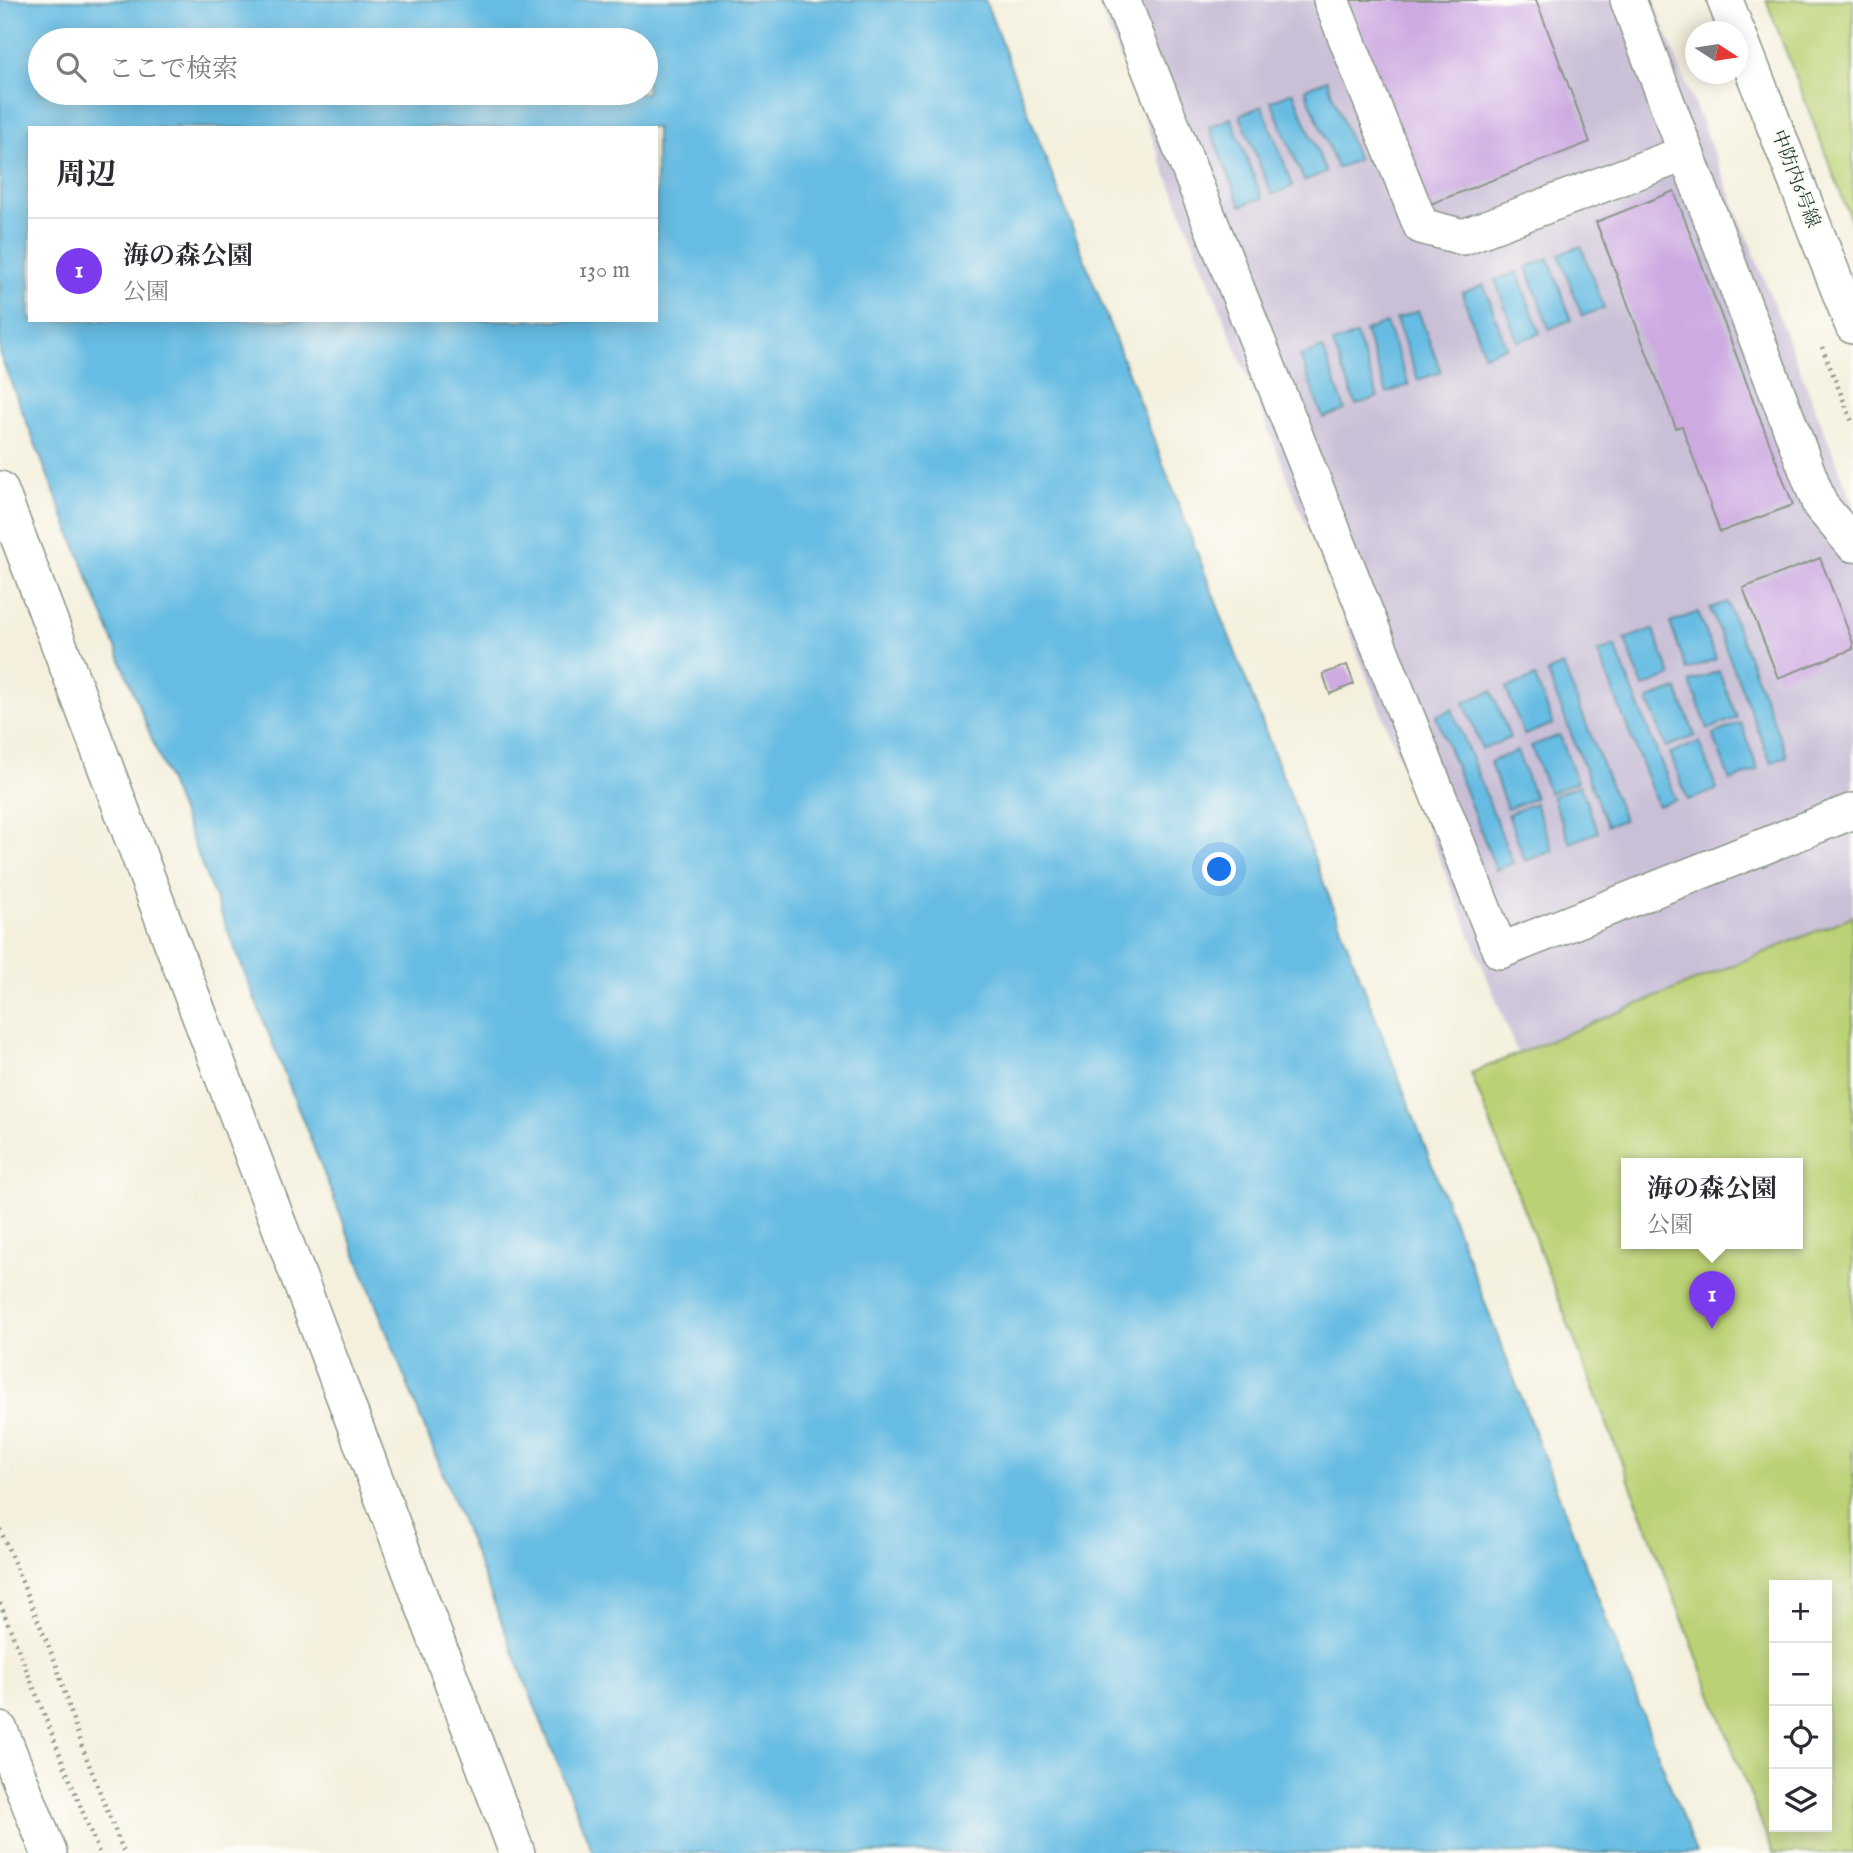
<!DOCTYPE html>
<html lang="ja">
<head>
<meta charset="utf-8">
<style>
  body { margin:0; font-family:"IM FELL English","Noto Serif JP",serif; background:#f2f2f3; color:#2b2b33 }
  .controls { position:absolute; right:21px; bottom:21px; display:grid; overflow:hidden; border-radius:0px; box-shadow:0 4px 18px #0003 }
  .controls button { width:63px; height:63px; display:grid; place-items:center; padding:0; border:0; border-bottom:2px solid #e1e1e2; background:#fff; color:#2b2b33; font:35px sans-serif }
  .compass { position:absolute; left:1685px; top:21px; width:63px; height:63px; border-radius:50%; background:#fff; box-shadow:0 4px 18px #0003; rotate:102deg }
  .you { position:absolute; left:1220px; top:870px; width:24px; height:24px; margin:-18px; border:5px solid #fff; border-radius:50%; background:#1a73e8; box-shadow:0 0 0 10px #1a73e833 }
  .badge { display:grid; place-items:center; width:46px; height:46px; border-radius:50%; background:#7c3aed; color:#fff; font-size:23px; font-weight:700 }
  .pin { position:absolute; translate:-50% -58px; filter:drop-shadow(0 2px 4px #0008) }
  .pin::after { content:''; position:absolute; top:37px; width:24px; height:21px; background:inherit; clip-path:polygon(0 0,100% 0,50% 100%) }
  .popup { position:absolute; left:1621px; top:1158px; width:182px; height:91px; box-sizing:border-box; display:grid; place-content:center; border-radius:0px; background:#fff; filter:drop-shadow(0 2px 5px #0005); font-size:23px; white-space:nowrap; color:#7c7c81 }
  .popup b { font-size:26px; color:#2b2b33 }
  .popup::after { content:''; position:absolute; left:50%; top:100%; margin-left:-14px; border:14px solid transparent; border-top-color:#fff }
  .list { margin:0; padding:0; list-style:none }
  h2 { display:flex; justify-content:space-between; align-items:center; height:91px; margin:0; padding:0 28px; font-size:30px }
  h2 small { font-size:23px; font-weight:400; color:#7c7c81 }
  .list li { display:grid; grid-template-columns:46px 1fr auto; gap:21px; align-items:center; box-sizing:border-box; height:105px; padding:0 28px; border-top:2px solid #e1e1e2 }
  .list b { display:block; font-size:26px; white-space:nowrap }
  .list p { margin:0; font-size:23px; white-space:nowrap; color:#7c7c81 }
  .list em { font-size:23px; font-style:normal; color:#7c7c81 }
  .icon { flex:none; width:38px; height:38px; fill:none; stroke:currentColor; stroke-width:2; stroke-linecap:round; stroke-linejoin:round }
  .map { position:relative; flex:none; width:1853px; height:1853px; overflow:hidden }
  .search { position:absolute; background:#fff; box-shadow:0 4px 18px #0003; left:28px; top:28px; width:630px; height:77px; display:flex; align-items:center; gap:18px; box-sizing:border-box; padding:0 24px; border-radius:38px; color:#7c7c81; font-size:26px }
  .panel { position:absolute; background:#fff; box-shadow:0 4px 18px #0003; left:28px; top:126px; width:630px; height:196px; border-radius:0px }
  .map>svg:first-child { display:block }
  .industrial { fill:#c9bfd7 }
  .green { fill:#bbd175; stroke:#6d8754; stroke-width:2; fill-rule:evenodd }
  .water { fill:#66bce3; stroke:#427c8c; stroke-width:2; fill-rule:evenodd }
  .building { fill:#cdaae2 }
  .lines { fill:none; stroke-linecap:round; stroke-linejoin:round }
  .minor-casing { stroke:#8a9688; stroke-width:38 }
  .path { stroke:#8a9688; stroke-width:4.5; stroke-dasharray:2 5; stroke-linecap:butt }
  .minor { stroke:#fff; stroke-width:35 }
  .labels { text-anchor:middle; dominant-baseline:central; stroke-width:6; stroke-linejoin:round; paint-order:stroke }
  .street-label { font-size:19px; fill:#1f3d34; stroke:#fdfcf7 }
</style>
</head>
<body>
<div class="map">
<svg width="1853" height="1853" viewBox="0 0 1853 1853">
  <rect width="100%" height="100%" fill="#fdfcf7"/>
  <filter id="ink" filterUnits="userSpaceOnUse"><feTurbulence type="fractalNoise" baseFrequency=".0143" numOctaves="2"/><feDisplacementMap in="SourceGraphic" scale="14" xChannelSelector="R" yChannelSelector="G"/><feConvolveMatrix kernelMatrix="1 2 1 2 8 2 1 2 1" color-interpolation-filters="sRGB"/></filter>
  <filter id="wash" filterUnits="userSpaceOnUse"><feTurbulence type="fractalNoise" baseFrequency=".00686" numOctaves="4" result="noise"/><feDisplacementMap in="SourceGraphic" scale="28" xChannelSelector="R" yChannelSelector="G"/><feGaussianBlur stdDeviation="1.57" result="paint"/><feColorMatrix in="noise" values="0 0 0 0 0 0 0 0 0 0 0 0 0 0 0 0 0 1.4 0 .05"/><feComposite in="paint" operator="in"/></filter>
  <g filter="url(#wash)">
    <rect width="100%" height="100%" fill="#f4f0dd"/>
    <path class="industrial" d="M1097,0H1653L1853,503V916L1518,1055Z"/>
    <path class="green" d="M1766,0H1853V225Z
      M1853,916V1853H1773L1471,1073ZM1626,1163H1798V1243H1626ZM1774,1585H1827V1827H1774Z"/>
    <path class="water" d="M0,0H985L1696,1853H593L0,355ZM40,40H646V93H40ZM30,128H656V320H30Z
      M1327,80L1358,160L1337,168L1305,89Z
      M1293,92L1326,172L1304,181L1271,101Z
      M1262,106L1293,186L1272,195L1240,115Z
      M1231,118L1262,198L1241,206L1209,127Z
      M1581,246L1604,308L1582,316L1559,254Z
      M1549,258L1571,320L1549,329L1527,267Z
      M1517,272L1540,333L1518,342L1495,280Z
      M1484,285L1506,347L1484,355L1462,293Z
      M1418,311L1441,372L1418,380L1396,319Z
      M1386,323L1409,385L1387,393L1365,331Z
      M1356,335L1378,397L1356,405L1333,343Z
      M1323,348L1345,410L1323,418L1300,356Z
      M1727,602L1787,756L1771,763L1710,608Z
      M1698,612L1716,659L1687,670L1670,623Z
      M1653,629L1671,676L1643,687L1625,639Z
      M1615,646L1676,800L1658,806L1598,652Z
      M1563,665L1624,820L1607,826L1547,672Z
      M1719,671L1737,718L1708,729L1690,682Z
      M1535,677L1553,724L1524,735L1506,688Z
      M1677,689L1695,736L1666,747L1648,699Z
      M1492,691L1510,738L1482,749L1464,702Z
      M1452,709L1513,863L1496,870L1436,716Z
      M1741,723L1758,770L1730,781L1713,734Z
      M1560,735L1577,782L1549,793L1531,746Z
      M1699,742L1717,790L1688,800L1670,753Z
      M1517,751L1535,798L1507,809L1490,762Z
      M1580,785L1598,832L1570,843L1552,796Z
      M1535,803L1553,851L1525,861L1508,814Z"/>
    <g id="blocks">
      <path class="building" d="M1350,0H1536L1590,142L1428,205Z
        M1674,191L1793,505L1720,532L1682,426L1676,428L1596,222Z
        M1820,558L1853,643V649L1778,678L1743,588Z
        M1347,665L1354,684L1330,694L1323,674Z"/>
    </g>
  </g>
  <g filter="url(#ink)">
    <use href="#blocks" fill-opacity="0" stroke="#8a9688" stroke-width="2"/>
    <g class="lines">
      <g class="minor-casing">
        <path id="minor" d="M1122,0L1500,951L1853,811
          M1331,0L1421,226L1463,237L1686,153
          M1628,0L1820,505L1853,544
          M1725,0L1737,32
          M1738,33L1853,326
          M0,489L517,1853
          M0,1730L49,1853"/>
      </g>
      <path class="path" d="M1822,347L1853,424
        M0,1529L56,1664L79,1739L124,1853
        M0,1603L99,1853"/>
      <use href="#minor" class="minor"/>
    </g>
  </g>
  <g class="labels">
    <g class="street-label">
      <text transform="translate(1795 179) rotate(69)">中防内6号線</text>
    </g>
  </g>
</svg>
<div class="controls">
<button>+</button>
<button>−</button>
<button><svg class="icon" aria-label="locate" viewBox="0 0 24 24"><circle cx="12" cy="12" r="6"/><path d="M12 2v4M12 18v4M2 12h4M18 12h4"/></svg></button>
<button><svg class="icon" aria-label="layers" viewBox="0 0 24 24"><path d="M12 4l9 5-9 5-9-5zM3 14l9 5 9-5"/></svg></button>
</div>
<svg class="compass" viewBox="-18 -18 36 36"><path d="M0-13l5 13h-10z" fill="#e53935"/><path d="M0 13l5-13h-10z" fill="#7c7c81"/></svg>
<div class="you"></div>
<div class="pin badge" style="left:1712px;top:1329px">1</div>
<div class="popup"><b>海の森公園</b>公園</div>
<div class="search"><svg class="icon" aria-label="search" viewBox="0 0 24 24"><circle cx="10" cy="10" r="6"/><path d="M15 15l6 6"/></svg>ここで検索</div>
<section class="panel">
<h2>周辺<small></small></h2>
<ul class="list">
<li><span class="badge">1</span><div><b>海の森公園</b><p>公園</p></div><em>130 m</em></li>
</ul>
</section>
</div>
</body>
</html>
